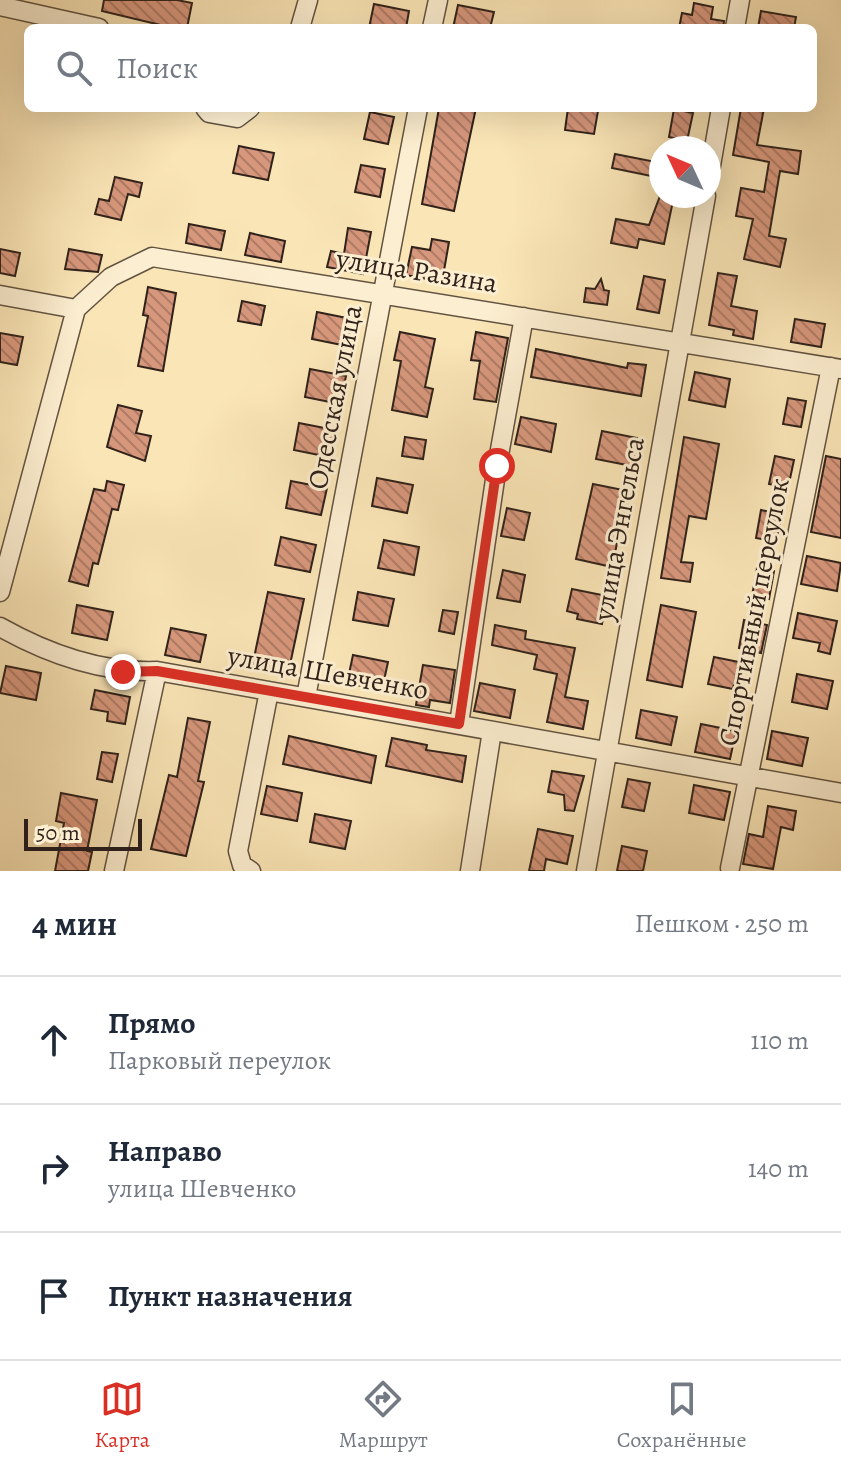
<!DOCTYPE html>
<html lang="ru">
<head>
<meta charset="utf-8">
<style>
  body { margin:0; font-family:Alegreya,serif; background:#f2f2f3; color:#1f2937 }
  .compass { position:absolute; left:649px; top:136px; width:72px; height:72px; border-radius:50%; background:#fff; box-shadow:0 8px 32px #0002; rotate:314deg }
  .scale { position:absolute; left:24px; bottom:20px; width:118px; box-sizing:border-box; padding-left:8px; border:4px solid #30221a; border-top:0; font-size:22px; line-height:28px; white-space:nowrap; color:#30221a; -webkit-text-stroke:6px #fceed0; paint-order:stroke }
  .stop { position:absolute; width:24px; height:24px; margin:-18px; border:6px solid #d93025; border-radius:50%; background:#fff }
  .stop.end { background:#d93025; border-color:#fff; box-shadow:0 2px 8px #0008 }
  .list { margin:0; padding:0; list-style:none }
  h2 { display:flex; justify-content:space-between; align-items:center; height:104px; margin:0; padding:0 32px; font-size:34px }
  h2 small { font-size:26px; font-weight:400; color:#747a83 }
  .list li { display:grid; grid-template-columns:52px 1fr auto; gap:24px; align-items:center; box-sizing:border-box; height:128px; padding:0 32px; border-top:2px solid #e0e1e3 }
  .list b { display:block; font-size:30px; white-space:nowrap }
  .list p { margin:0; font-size:26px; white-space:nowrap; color:#747a83 }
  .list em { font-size:26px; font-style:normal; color:#747a83 }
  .icon { flex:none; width:44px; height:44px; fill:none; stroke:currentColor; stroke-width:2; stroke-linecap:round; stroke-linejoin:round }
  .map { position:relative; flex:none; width:841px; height:871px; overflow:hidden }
  .search { position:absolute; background:#fff; box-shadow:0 8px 32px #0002; left:24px; right:24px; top:24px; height:88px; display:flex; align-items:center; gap:20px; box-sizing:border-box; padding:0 28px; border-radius:12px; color:#747a83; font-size:30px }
  .sheet { height:488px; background:#fff }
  nav { display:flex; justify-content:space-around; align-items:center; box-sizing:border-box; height:112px; border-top:2px solid #e0e1e3; background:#fff; font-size:22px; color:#747a83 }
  nav a { display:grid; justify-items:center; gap:4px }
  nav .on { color:#d93025 }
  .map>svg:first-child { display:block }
  .building { fill:url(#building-back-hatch); stroke:#30221a; stroke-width:2 }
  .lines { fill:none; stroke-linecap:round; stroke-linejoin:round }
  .street-casing { stroke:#625341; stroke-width:21 }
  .street { stroke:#fceed0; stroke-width:18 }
  .route { stroke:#d93025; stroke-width:10 }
  .labels { text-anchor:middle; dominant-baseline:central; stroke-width:6; stroke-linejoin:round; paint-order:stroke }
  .street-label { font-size:28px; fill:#30221a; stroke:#fceed0 }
</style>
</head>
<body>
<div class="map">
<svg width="841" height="871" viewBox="0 0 841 871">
  <defs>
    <pattern id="building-back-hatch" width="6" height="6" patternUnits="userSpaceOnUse" patternTransform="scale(2)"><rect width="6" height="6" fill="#d7977c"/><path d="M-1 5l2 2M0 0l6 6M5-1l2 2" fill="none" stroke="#af7b65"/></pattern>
  </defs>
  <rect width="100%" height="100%" fill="#fae5b6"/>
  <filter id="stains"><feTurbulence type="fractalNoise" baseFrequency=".0025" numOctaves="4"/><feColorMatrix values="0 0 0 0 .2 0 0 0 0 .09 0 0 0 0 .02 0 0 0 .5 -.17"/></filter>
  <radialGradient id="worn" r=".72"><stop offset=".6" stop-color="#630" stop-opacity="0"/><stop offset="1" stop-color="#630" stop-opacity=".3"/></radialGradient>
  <path class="building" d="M104,0H177L192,3L187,28H173L102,11Z
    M694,3L713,7L711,19L724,21L723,28H679L682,13L692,15Z
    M374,4L409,11L406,28H369Z
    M458,5L494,12L490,28H453Z
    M761,11L796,17L794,28H758Z
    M439,108H476L454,211L422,204Z
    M568,108L598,111L594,134L565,130Z
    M741,108H764L757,145L801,151L798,174L780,171L769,236L786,239L780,267L744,259L753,219L736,216L741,188L764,192L769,162L733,155Z
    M674,109L693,113L687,141L669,137Z
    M370,112L394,117L388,144L364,139Z
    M239,146L274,153L268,180L233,173Z
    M615,154L661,163V178L612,168Z
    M361,165L385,169L380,197L355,192Z
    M115,177L142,183L139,197L128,194L121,220L95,214L99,199L109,201Z
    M660,196H674L664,244L639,239L637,248L611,243L616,219L649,225Z
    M189,224L225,231L221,250L186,243Z
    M348,228L371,232L363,274L327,267L331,251L344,254Z
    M250,233L285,241L281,262L245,255Z
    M432,239L449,242L442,282L406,275L412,247L430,250Z
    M0,249L20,253L15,276L0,273Z
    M69,249L102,255L98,272L65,269Z
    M718,273L737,276L731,306L757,311L753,339L733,335L734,330L709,325Z
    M644,276L665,280L659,313L637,309Z
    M601,279L604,290L609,291L607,305L584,302L586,288L595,289Z
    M148,287L176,293L163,371L138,366L148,316L143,315Z
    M242,301L265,306L261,325L238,321Z
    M317,312L352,319L347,346L312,339Z
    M795,319L825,324L821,347L791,342Z
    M400,332L435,339L425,387L433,389L427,417L392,410L401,361L394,360Z
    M476,332L508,338L496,402L474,399L480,361L471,360Z
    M0,333L23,337L17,365L0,362Z
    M536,349L627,368L628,363L646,365L641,396L531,377Z
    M310,369L346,376L340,404L305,397Z
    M695,372L730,379L725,407L689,400Z
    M788,398L806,401L801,427L783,424Z
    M118,405L142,411L136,433L151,436L145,461L107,447Z
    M521,417L556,424L551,452L515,444Z
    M299,423L335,430L329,457L294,450Z
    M602,431L637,438L632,466L596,459Z
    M405,437L426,440L423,459L402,456Z
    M684,437L719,444L706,519L689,516L681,562L693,563L690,582L661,578Z
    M775,456L794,460L788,488L769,484Z
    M826,456L841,459V538L811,532Z
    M377,478L413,485L407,513L372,506Z
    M107,481L124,485L118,510L112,509L98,564L93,563L88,586L69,581L94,489L105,491Z
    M291,481L327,488L321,515L286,508Z
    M593,484L628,491L612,567L576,559Z
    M507,508L530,513L524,540L501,536Z
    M761,510L782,514L776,542L756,538Z
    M281,537L316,545L310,572L275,565Z
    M384,540L419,547L414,575L378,568Z
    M807,556L841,563L837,591L801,584Z
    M757,568L774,571L769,599L752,596Z
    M503,570L525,575L520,602L497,598Z
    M572,589L607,596L602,624L577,619L578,614L567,611Z
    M268,592L304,599L288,674L252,667Z
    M358,592L394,599L388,626L353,620Z
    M77,605L113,612L107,640L72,633Z
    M661,605L696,612L682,687L647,680Z
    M443,610L458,612L454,634L439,631Z
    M798,613L837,621L830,654L818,651L820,643L793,638Z
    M744,620L767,625L761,653L739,648Z
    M495,625L526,631L525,639L575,648L565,697L588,701L583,729L547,722L557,674L534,669L537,655L492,645Z
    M171,628L206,635L200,662L165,655Z
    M353,655L388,662L382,690L347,683Z
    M714,657L739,662L733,689L708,684Z
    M423,665L455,670L450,703L430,700L429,707L416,705Z
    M6,666L41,673L36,700L0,693Z
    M797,674L833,681L827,709L792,702Z
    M480,683L515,690L510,718L474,711Z
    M95,690L130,697L125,724L107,721L108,712L91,709Z
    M641,710L677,717L671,745L636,738Z
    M188,718L210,722L198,781L204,782L186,856L151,849L169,775L177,777Z
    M701,724L736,731L730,759L695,752Z
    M772,731L808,738L802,766L767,759Z
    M289,736L376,756L371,783L283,764Z
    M392,738L427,745L426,750L466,756L462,782L386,766Z
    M102,752L118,754L112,782L97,779Z
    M552,771L584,776L574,811L565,810L564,795L548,792Z
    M628,779L650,783L644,811L622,807Z
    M694,785L730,792L724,820L689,813Z
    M267,786L302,793L297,821L261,814Z
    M61,793L97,800L87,851L92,852L88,871H55L64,823L56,821Z
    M768,806L796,811L793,830L781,827L773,869L743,864L749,834L763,837Z
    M315,814L351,821L345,849L310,842Z
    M538,829L573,836L567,864L546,859L544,871H529Z
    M622,846L647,851L643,871H617Z"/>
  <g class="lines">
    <g class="street-casing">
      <path id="street" d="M0,6L99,28
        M300,28L308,0
        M432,28L438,0
        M735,28L740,0
        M205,108L209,113L237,118L250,108
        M709,177L721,108
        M0,295L76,309L111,277L152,257L841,369
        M0,592L76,309
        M0,627C48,654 102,673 157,671L841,793
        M306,697L418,108
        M459,724L497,466L524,317
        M730,868L831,367
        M114,871L157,671
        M251,871L242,865L238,851L269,691
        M470,871L492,731
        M586,871L706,196"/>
    </g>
    <use href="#street" class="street"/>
  </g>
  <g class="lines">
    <path class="route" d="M123,672L157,671L459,724L497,466"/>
  </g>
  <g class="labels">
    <g class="street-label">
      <text transform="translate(417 271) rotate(9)">улица Разина</text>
      <text transform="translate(335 397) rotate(-79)">Одесская улица</text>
      <text transform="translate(619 529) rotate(-80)">улица Энгельса</text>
      <text transform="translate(754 612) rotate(-79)">Спортивный переулок</text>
      <text transform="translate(328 673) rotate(10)">улица Шевченко</text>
    </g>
  </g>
  <rect width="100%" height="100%" filter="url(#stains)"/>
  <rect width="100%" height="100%" fill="url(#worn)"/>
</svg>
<svg class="compass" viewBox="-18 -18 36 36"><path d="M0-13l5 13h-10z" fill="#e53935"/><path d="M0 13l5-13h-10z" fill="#747a83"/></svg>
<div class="scale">50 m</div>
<div class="stop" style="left:497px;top:466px"></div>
<div class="stop end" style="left:123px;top:672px"></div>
<div class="search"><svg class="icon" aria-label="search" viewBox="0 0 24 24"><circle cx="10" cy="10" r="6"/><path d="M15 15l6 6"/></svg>Поиск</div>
</div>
<section class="sheet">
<h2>4 мин<small>Пешком · 250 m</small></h2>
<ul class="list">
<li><svg class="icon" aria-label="ahead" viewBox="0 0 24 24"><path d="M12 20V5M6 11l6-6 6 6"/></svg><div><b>Прямо</b><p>Парковый переулок</p></div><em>110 m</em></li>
<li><svg class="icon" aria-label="right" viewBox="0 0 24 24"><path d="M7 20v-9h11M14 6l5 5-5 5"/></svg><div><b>Направо</b><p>улица Шевченко</p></div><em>140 m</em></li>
<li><svg class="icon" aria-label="arrive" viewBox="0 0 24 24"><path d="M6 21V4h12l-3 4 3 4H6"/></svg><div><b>Пункт назначения</b></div></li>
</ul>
</section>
<nav>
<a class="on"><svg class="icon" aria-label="map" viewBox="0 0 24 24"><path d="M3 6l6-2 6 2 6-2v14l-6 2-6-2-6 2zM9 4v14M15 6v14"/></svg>Карта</a>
<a><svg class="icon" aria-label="directions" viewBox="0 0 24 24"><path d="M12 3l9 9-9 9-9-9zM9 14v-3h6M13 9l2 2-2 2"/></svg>Маршрут</a>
<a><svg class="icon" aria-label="saved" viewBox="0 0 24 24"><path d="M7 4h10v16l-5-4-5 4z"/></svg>Сохранённые</a>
</nav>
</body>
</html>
